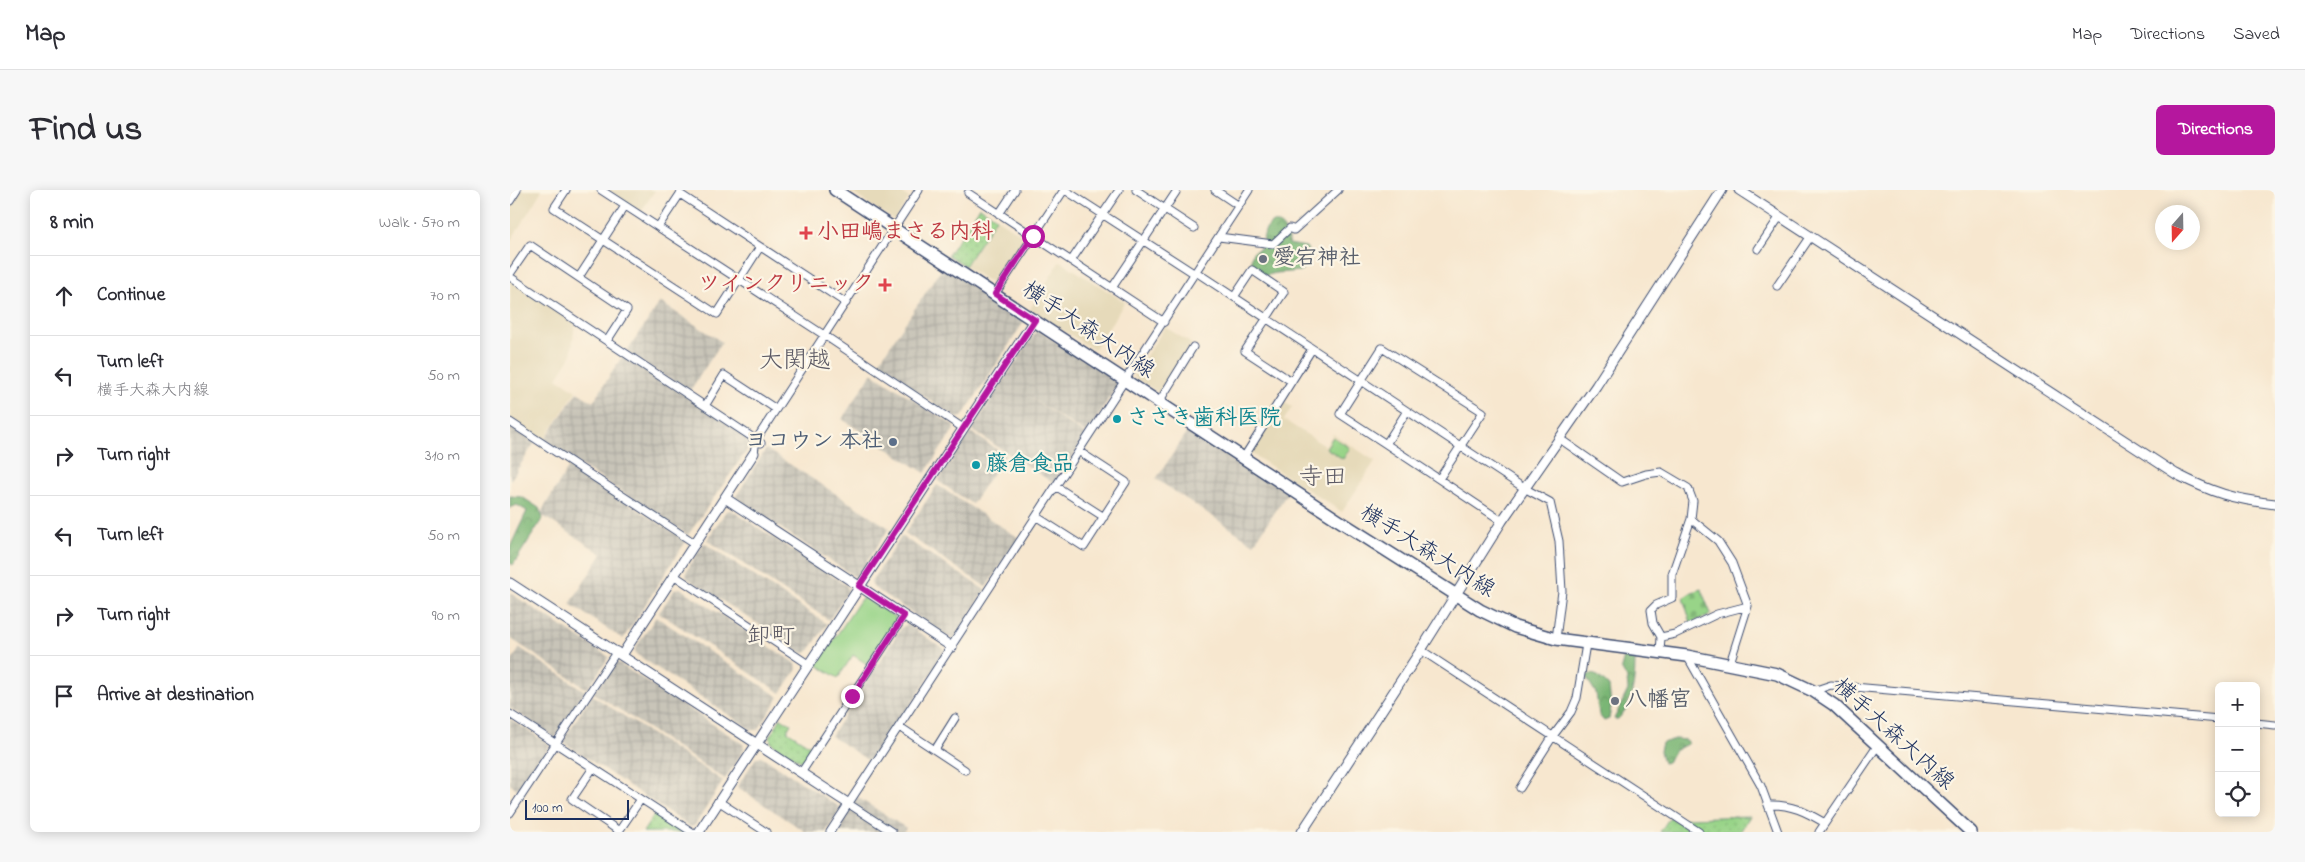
<!DOCTYPE html>
<html lang="en">
<head>
<meta charset="utf-8">
<style>
  body { margin:0; font-family:"Indie Flower","Klee One",sans-serif; background:#f7f7f7; color:#2b2b33 }
  .controls { position:absolute; right:15px; bottom:15px; display:grid; overflow:hidden; border-radius:8px; box-shadow:0 2px 12px #0003 }
  .controls button { width:45px; height:45px; display:grid; place-items:center; padding:0; border:0; border-bottom:1px solid #e1e1e2; background:#fff; color:#2b2b33; font:25px sans-serif }
  .compass { position:absolute; left:1645px; top:15px; width:45px; height:45px; border-radius:50%; background:#fff; box-shadow:0 2px 12px #0003; rotate:200deg }
  .scale { position:absolute; left:15px; bottom:12px; width:104px; box-sizing:border-box; padding-left:5px; border:2px solid #1b2f5e; border-top:0; font-size:14px; line-height:18px; white-space:nowrap; color:#1b2f5e; -webkit-text-stroke:4px #fcf5e5; paint-order:stroke }
  .stop { position:absolute; width:15px; height:15px; margin:-11px; border:4px solid #b5179e; border-radius:50%; background:#fff }
  .stop.end { background:#b5179e; border-color:#fff; box-shadow:0 1px 5px #0008 }
  .list { margin:0; padding:0; list-style:none }
  h2 { display:flex; justify-content:space-between; align-items:center; height:65px; margin:0; padding:0 20px; font-size:21px }
  h2 small { font-size:16px; font-weight:400; color:#7c7c81 }
  .list li { display:grid; grid-template-columns:32px 1fr auto; gap:15px; align-items:center; box-sizing:border-box; height:80px; padding:0 20px; border-top:1px solid #e1e1e2 }
  .list b { display:block; font-size:19px; white-space:nowrap }
  .list p { margin:0; font-size:16px; white-space:nowrap; color:#7c7c81 }
  .list em { font-size:16px; font-style:normal; color:#7c7c81 }
  .icon { flex:none; width:28px; height:28px; fill:none; stroke:currentColor; stroke-width:2; stroke-linecap:round; stroke-linejoin:round }
  .map { position:relative; flex:none; width:1765px; height:642px; overflow:hidden; border-radius:8px }
  header { display:flex; align-items:center; gap:30px; box-sizing:border-box; height:70px; padding:0 25px; background:#fff; border-bottom:1px solid #e1e1e2 }
  header strong { font-size:24px }
  nav { display:flex; gap:28px; margin-inline-start:auto; font-size:18px }
  .intro { display:flex; align-items:center; justify-content:space-between; box-sizing:border-box; height:120px; padding:0 30px }
  h1 { margin:0; font-size:35px }
  .button { padding:12px 22px; border-radius:8px; background:#b5179e; color:#fff; font-size:18px; font-weight:700 }
  main { display:flex; gap:30px; padding:0 30px }
  aside { flex:1; background:#fff; border-radius:8px; box-shadow:0 2px 12px #0003 }
  .map>svg:first-child { display:block }
  .built { fill:#e6daba }
  .industrial { fill:url(#industrial-grid) }
  .grass { fill:url(#grass-dots); stroke:#5a8273 }
  .forest { fill:url(#forest-crowns); stroke:#4a7269 }
  .cemetery { fill:url(#cemetery-stones); stroke:#5a8273 }
  .park { fill:#98d488; stroke:#5a8273 }
  .lines { fill:none; stroke-linecap:round; stroke-linejoin:round }
  .minor-casing { stroke:#3c4b6f; stroke-width:9 }
  .tertiary-casing { stroke:#3c4b6f; stroke-width:11 }
  .primary-casing { stroke:#3c4b6f; stroke-width:14 }
  .minor { stroke:#fff; stroke-width:7 }
  .tertiary { stroke:#fff; stroke-width:9 }
  .primary { stroke:#fff; stroke-width:11 }
  .route { stroke:#b5179e; stroke-width:6 }
  .health-dot { fill:#e0444e; stroke:#fcf5e5; stroke-width:2 }
  .worship-dot { fill:#6b7280; stroke:#fcf5e5; stroke-width:2 }
  .culture-dot { fill:#0f9aa8; stroke:#fcf5e5; stroke-width:2 }
  .service-dot { fill:#5c6f8a; stroke:#fcf5e5; stroke-width:2 }
  .labels { text-anchor:middle; dominant-baseline:central; stroke-width:4.5; stroke-linejoin:round; paint-order:stroke }
  .health-label { font-size:22px; font-weight:bold; fill:#be3a42; stroke:#fcf5e5; text-anchor:start }
  .worship-label { font-size:22px; font-weight:bold; fill:#5b616d; stroke:#fcf5e5; text-anchor:start }
  .street-label { font-size:22px; fill:#1b2f5e; stroke:#fcf5e5 }
  .culture-label { font-size:22px; font-weight:bold; fill:#0d838f; stroke:#fcf5e5; text-anchor:start }
  .service-label { font-size:22px; font-weight:bold; fill:#4e5e75; stroke:#fcf5e5; text-anchor:end }
  .neighbourhood-label { font-size:24px; fill:#5c5a65; stroke:#fcf5e5 }
</style>
</head>
<body>
<header>
<strong>Map</strong>
<nav><a>Map</a><a>Directions</a><a>Saved</a></nav>
</header>
<div class="intro"><h1>Find us</h1><a class="button">Directions</a></div>
<main>
<aside>
<h2>8 min<small>Walk · 570 m</small></h2>
<ul class="list">
<li><svg class="icon" aria-label="ahead" viewBox="0 0 24 24"><path d="M12 20V5M6 11l6-6 6 6"/></svg><div><b>Continue</b></div><em>70 m</em></li>
<li><svg class="icon" aria-label="left" viewBox="0 0 24 24"><path d="M17 20v-9H6M10 6l-5 5 5 5"/></svg><div><b>Turn left</b><p>横手大森大内線</p></div><em>50 m</em></li>
<li><svg class="icon" aria-label="right" viewBox="0 0 24 24"><path d="M7 20v-9h11M14 6l5 5-5 5"/></svg><div><b>Turn right</b></div><em>310 m</em></li>
<li><svg class="icon" aria-label="left" viewBox="0 0 24 24"><path d="M17 20v-9H6M10 6l-5 5 5 5"/></svg><div><b>Turn left</b></div><em>50 m</em></li>
<li><svg class="icon" aria-label="right" viewBox="0 0 24 24"><path d="M7 20v-9h11M14 6l5 5-5 5"/></svg><div><b>Turn right</b></div><em>90 m</em></li>
<li><svg class="icon" aria-label="arrive" viewBox="0 0 24 24"><path d="M6 21V4h12l-3 4 3 4H6"/></svg><div><b>Arrive at destination</b></div></li>
</ul>
</aside>
<div class="map">
<svg width="1765" height="642" viewBox="0 0 1765 642">
  <defs>
    <pattern id="industrial-grid" width="8" height="8" patternUnits="userSpaceOnUse" patternTransform="scale(1.25)"><rect width="8" height="8" fill="#c8c4b8"/><path d="M0 4h8M4 0v8" fill="none" stroke="#aba9a1"/></pattern>
    <pattern id="grass-dots" width="8" height="8" patternUnits="userSpaceOnUse" patternTransform="scale(1.25)"><rect width="8" height="8" fill="#98d488"/><path d="M2 2h.1M6 6h.1" fill="none" stroke="#82b678" stroke-width="1.8" stroke-linecap="round"/></pattern>
    <pattern id="forest-crowns" width="20" height="18" patternUnits="userSpaceOnUse" patternTransform="scale(1.25)"><rect width="20" height="18" fill="#7ab674"/><path d="M2 6a3 3 0 1 1 6 0M12 15a3 3 0 1 1 6 0" fill="none" stroke="#639462"/></pattern>
    <pattern id="cemetery-stones" width="16" height="16" patternUnits="userSpaceOnUse" patternTransform="scale(1.25)"><rect width="16" height="16" fill="#98d488"/><path d="M2 7V4a2 2 0 0 1 4 0v3zM10 15v-3a2 2 0 0 1 4 0v3z" fill="#82b678"/></pattern>
  </defs>
  <rect width="100%" height="100%" fill="#fcf5e5"/>
  <filter id="ink" filterUnits="userSpaceOnUse"><feTurbulence type="fractalNoise" baseFrequency=".02" numOctaves="2"/><feDisplacementMap in="SourceGraphic" scale="10" xChannelSelector="R" yChannelSelector="G"/><feConvolveMatrix kernelMatrix="1 2 1 2 8 2 1 2 1" color-interpolation-filters="sRGB"/></filter>
  <filter id="wash" filterUnits="userSpaceOnUse"><feTurbulence type="fractalNoise" baseFrequency=".0096" numOctaves="4" result="noise"/><feDisplacementMap in="SourceGraphic" scale="20" xChannelSelector="R" yChannelSelector="G"/><feGaussianBlur stdDeviation="1.12" result="paint"/><feColorMatrix in="noise" values="0 0 0 0 0 0 0 0 0 0 0 0 0 0 0 0 0 1.4 0 .05"/><feComposite in="paint" operator="in"/></filter>
  <g filter="url(#wash)">
    <rect width="100%" height="100%" fill="#f7e7cf"/>
    <path class="built" d="M12,0H32L0,52V17Z
      M98,0H145L131,22Z
      M338,0H387L399,8L384,30Z
      M486,28L517,48L488,94L484,95L455,76Z
      M550,71L615,112L584,160L520,119Z
      M0,91L65,133L61,166L47,188L66,201L32,253L0,232Z
      M655,137L682,154L651,204L623,186Z
      M772,211L782,217L774,230L815,256L823,244L865,271L832,322L739,262Z"/>
    <path class="industrial" d="M433,77L515,130L452,227L447,228L367,175Z
      M150,112L212,152L179,202L117,162Z
      M527,140L609,192L577,244L515,204L576,245L545,294L462,240Z
      M113,165L244,250L178,345L34,251L67,202L83,212Z
      M362,183L443,235L444,239L415,283L332,229Z
      M0,236L25,252L0,291Z
      M680,238L778,302L744,354L646,289Z
      M461,242L495,265L462,314L428,291Z
      M256,259L379,338L349,384L344,386L225,308Z
      M60,275L176,351L113,449L60,414L92,364L30,324Z
      M427,295L509,348L476,397L395,343Z
      M221,320L337,396L338,401L319,430L197,350L216,321Z
      M391,347H393L475,400L443,450L363,397L361,392Z
      M194,353L317,434L298,462L293,463L177,388L176,382Z
      M170,398L286,474L287,479L271,503L149,423L165,399Z
      M0,403L99,467L77,499L0,448Z
      M146,427L269,507L248,540H242L126,464L125,459Z
      M398,435L434,459L435,463L362,573L321,546L392,437Z
      M10,458L75,501L45,548L0,518V473Z
      M105,471L233,554L234,559L215,589L84,503Z
      M82,505L213,591L185,635L181,637L56,554L54,549Z
      M0,529L40,555L10,601L0,594Z
      M251,566L331,618L316,642H296L227,597L246,568Z
      M347,607L396,638L393,642H324Z"/>
    <path class="grass" d="M470,17L486,28L455,76L438,65Z
      M271,528L281,534L277,541L302,557L294,570L290,571L261,553L260,547Z
      M145,623L174,642H133Z
      M1240,626L1230,642H1194L1175,630L1178,628Z
      M1160,627L1177,638L1175,642H1150Z"/>
    <path class="forest" d="M762,32C775,34 777,44 779,54L796,57L798,60L795,75L791,81L766,83L754,86C744,79 738,74 743,62L751,58L755,41Z
      M0,306L12,307L29,318L33,328L3,375L0,373V357L17,321L7,315L0,318Z
      M1114,467H1120L1125,470C1125,490 1123,514 1108,529H1104L1118,500L1117,489L1111,478Z
      M1082,484L1088,486L1099,496L1101,517L1099,529L1094,531L1089,525L1086,503L1076,487L1077,485Z
      M1165,549L1176,550L1179,553L1164,561L1158,572L1153,573L1150,561L1152,553Z"/>
    <path class="cemetery" d="M1191,399L1201,424L1181,433L1173,408L1182,402Z"/>
    <path class="park" d="M823,247L840,258L833,269L816,258Z
      M355,408L385,427L386,431L357,474L343,465L328,488L307,475L351,409Z"/>
  </g>
  <g filter="url(#ink)">
    <g class="lines">
      <g class="minor-casing">
        <path id="minor" d="M56,0L44,18L207,124L250,57
          M91,0L314,145L453,238
          M555,0L685,84
          M626,0L684,38
          M705,0L729,16
          M458,3L654,132
          M0,11L7,0
          M489,24L505,0
          M148,37L170,4L336,113
          M709,47L763,54L780,38L784,40L828,0
          M1248,59L1270,26
          M561,71L609,0
          M686,82L1014,298L1040,312L1049,351L1052,401L1046,449
          M0,84L20,55L117,120L97,151
          M0,87L251,253
          M69,87L115,16
          M1267,96L1301,46
          M602,98L666,2
          M485,104L554,0
          M724,107L742,80L774,102L735,161L781,191
          M649,212L683,157
          M195,216L214,185L266,219
          M897,221L876,254L830,224L872,158L973,222L929,289
          M0,232L186,354
          M1050,249L1112,292L1136,284L1151,282L1178,298L1183,311L1181,329L1208,351L1222,373L1238,416L1220,473
          M876,254L992,331
          M244,263L246,250L409,0
          M734,267L802,159
          M547,297L594,327
          M527,327L574,357L616,292L570,262
          M165,386L298,474
          M1151,447L1165,444L1207,424L1238,416
          M911,460L1189,642
          M1150,463L1151,447L1143,433L1141,420L1146,415L1162,408V384L1181,329
          M1177,466L1251,596L1268,642
          M1303,501L1321,495L1709,529
          M0,524L182,642
          M1746,533L1765,535
          M390,537L455,580
          M425,560L445,528
          M83,578L62,609L109,641L131,609
          M291,583L394,426
          M1010,598L1043,546L1061,522L1067,508L1076,454
          M208,611L256,642
          M339,614L382,642
          M1259,615C1281,614 1296,622 1315,633
          M0,623L107,461
          M320,642L739,0
          M1309,642L1368,555"/>
      </g>
      <g class="tertiary-casing">
        <path id="tertiary" d="M1229,0L1666,284C1703,303 1723,309 1765,314
          M215,308L442,457
          M0,393L339,614
          M112,465L244,263
          M189,642L525,129
          M792,642L911,460L992,331L1086,196L1212,0"/>
      </g>
      <g class="primary-casing">
        <path id="primary" d="M325,0L828,330L970,420L1005,437L1046,449L1177,466L1267,484L1303,501L1324,515L1461,642"/>
      </g>
      <use href="#minor" class="minor"/>
      <use href="#tertiary" class="tertiary"/>
      <use href="#primary" class="primary"/>
    </g>
  </g>
  <g class="lines" filter="url(#ink)">
    <path class="route" d="M342,506L394,426L349,396L525,130L485,104L523,46"/>
  </g>
  <g class="health-dot">
    <path d="M293.5 35.5h5v5h5v5h-5v5h-5v-5h-5v-5h5z"/>
    <path d="M372.5 87.5h5v5h5v5h-5v5h-5v-5h-5v-5h5z"/>
  </g>
  <g class="worship-dot">
    <circle cx="753" cy="69" r="5"/>
    <circle cx="1105" cy="511" r="5"/>
  </g>
  <g class="culture-dot">
    <circle cx="607" cy="229" r="5"/>
    <circle cx="466" cy="275" r="5"/>
  </g>
  <circle class="service-dot" cx="383" cy="252" r="5"/>
  <g class="labels">
    <g class="health-label">
      <text x="307" y="43">小田嶋まさる内科</text>
      <text x="364" y="95" text-anchor="end">ツインクリニック</text>
    </g>
    <g class="worship-label">
      <text x="763" y="69">愛宕神社</text>
      <text x="1115" y="511">八幡宮</text>
    </g>
    <g class="street-label">
      <text transform="translate(578 141) rotate(34)">横手大森大内線</text>
      <text transform="translate(917 362) rotate(32)">横手大森大内線</text>
      <text transform="translate(1383 545) rotate(42)">横手大森大内線</text>
    </g>
    <g class="culture-label">
      <text x="617" y="229">ささき歯科医院</text>
      <text x="476" y="275">藤倉食品</text>
    </g>
    <g class="service-label">
      <text x="373" y="252">ヨコウン 本社</text>
    </g>
    <g class="neighbourhood-label">
      <text x="285" y="171">大関越</text>
      <text x="813" y="288">寺田</text>
      <text x="261" y="447">卸町</text>
    </g>
  </g>
</svg>
<div class="controls">
<button>+</button>
<button>−</button>
<button><svg class="icon" aria-label="locate" viewBox="0 0 24 24"><circle cx="12" cy="12" r="6"/><path d="M12 2v4M12 18v4M2 12h4M18 12h4"/></svg></button>
</div>
<svg class="compass" viewBox="-18 -18 36 36"><path d="M0-13l5 13h-10z" fill="#e53935"/><path d="M0 13l5-13h-10z" fill="#7c7c81"/></svg>
<div class="scale">100 m</div>
<div class="stop" style="left:523px;top:46px"></div>
<div class="stop end" style="left:342px;top:506px"></div>
</div>
</main>
</body>
</html>
